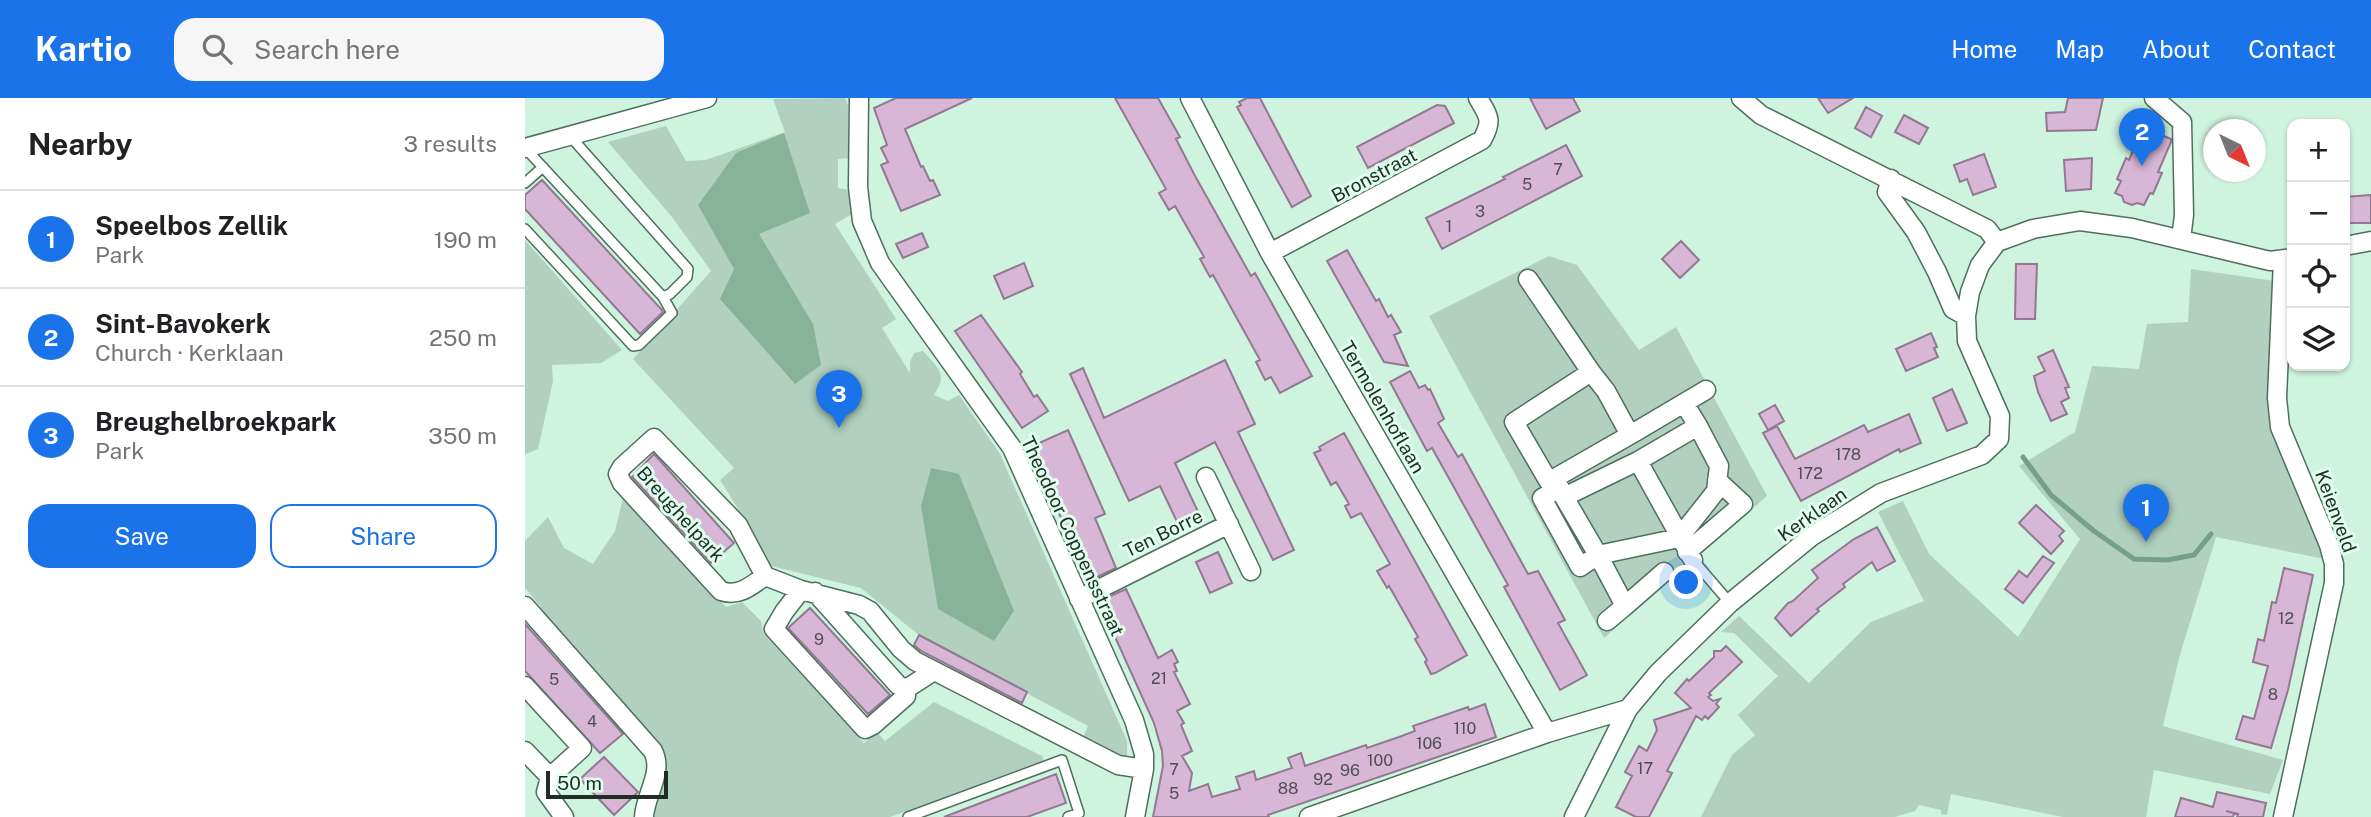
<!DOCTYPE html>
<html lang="en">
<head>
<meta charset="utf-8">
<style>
  body { margin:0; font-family:"Public Sans",sans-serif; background:#f6f6f6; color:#202124 }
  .controls { position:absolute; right:21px; top:21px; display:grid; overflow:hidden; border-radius:14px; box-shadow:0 2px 5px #0004 }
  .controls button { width:63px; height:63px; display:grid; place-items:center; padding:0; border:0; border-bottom:2px solid #e0e0e0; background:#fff; color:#202124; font:35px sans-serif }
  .compass { position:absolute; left:1678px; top:21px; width:63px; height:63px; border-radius:50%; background:#fff; box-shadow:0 2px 5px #0004; rotate:137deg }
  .scale { position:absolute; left:21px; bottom:18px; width:122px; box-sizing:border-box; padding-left:7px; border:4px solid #1f2d26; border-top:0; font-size:19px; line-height:24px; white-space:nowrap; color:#1f2d26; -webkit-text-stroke:5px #e0feee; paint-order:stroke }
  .you { position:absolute; left:1162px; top:485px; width:24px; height:24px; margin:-18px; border:5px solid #fff; border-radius:50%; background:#1a73e8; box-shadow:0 0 0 10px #1a73e833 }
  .badge { display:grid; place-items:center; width:46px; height:46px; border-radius:50%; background:#1a73e8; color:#fff; font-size:23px; font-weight:700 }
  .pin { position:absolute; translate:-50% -58px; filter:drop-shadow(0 2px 4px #0008) }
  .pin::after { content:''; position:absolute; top:37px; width:24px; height:21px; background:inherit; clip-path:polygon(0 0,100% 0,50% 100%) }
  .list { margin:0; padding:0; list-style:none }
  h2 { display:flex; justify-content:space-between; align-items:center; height:91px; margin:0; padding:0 28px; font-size:30px }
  h2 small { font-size:23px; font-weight:400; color:#757577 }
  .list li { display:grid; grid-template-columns:46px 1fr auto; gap:21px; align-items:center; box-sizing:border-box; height:98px; padding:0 28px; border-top:2px solid #e0e0e0 }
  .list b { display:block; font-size:26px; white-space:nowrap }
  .list p { margin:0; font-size:23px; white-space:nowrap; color:#757577 }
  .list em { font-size:23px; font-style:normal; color:#757577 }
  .actions { display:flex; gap:14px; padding:21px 28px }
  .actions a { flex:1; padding:16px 0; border:2px solid #1a73e8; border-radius:21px; text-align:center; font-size:24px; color:#1a73e8 }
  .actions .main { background:#1a73e8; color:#fff }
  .icon { flex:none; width:38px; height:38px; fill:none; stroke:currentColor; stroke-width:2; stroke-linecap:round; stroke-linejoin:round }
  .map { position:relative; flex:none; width:1846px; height:719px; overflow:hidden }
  header { display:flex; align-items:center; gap:42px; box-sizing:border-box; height:98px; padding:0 35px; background:#1a73e8; color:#fff }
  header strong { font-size:33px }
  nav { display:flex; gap:38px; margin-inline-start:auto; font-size:24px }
  .search { width:490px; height:63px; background:#f6f6f6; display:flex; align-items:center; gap:18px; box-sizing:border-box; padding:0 24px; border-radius:21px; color:#757577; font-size:26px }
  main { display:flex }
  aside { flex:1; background:#fff }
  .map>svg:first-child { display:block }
  .green { fill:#b1d0bf }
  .forest { fill:#87b39b }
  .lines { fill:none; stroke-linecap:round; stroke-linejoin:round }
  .stream { stroke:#749f88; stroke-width:5 }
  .building { fill:#d7b6d6; stroke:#927891; stroke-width:2 }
  .lane-casing { stroke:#4e6f5e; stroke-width:12 }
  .street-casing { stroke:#4e6f5e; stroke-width:21 }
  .lane { stroke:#fff; stroke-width:9 }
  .street { stroke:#fff; stroke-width:18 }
  .labels { text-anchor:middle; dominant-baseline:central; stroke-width:6; stroke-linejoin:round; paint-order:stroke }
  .number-label { font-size:16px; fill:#4d4f52 }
  .street-label { font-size:19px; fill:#1f2d26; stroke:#e0feee }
</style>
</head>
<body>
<header>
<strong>Kartio</strong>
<div class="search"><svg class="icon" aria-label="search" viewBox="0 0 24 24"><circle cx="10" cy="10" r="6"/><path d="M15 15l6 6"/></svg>Search here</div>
<nav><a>Home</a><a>Map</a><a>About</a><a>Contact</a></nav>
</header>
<main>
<aside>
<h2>Nearby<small>3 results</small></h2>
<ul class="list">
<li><span class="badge">1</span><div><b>Speelbos Zellik</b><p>Park</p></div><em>190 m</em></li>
<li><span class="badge">2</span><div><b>Sint-Bavokerk</b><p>Church · Kerklaan</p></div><em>250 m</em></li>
<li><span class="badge">3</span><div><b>Breughelbroekpark</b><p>Park</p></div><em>350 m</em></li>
</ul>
<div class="actions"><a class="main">Save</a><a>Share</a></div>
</aside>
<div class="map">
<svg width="1846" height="719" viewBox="0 0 1846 719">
  <rect width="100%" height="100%" fill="#cef3de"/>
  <path class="green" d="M320,0L323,7L324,60L313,61V90L325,92L327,116L310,126L371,221L357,230L385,275V264L389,255L398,253C414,271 423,276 409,297L423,303L434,297L475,356L602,643V665L558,640L563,628L395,538L336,490L238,466L229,436L195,382L209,370L108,261L186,173L147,119L83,44L141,28L161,63L181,62L260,34L248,1Z
    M0,142L97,252L76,265L27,267L28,283L13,351L0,356Z
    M1024,158L1052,167L1114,252L1151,229L1242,398L1079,540L904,218Z
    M1666,171L1757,184L1751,333L1800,461L1691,439L1654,560L1638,628L1758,662L1745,696L1629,672L1621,719H1538L1426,696L1422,717L1416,716V712L1394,707L1390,713L1370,719H1176L1207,657L1230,637L1213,617L1253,578L1209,535L1196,534L1214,518L1284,585L1346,524L1399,503L1353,414L1378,403L1404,456L1493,539L1555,441L1494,368L1550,334L1567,268L1614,271L1622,226L1663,224Z
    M98,400L201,509L217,504L236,523L238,535L339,645L352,634L360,643L409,604L517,658L519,663L365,719H127L128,708L137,690L138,652L14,518L16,509L0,490V443L23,419L39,450L68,466L90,433Z"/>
  <path class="forest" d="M259,35L285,115L234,136L288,226L296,267L270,286L195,201L209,171L173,107L211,55Z
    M406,370L434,376L489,513L469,543L413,511L396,408Z"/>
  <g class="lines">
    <path class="stream" d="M1498,359L1526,397L1569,433L1609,461L1642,462L1669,457L1686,436"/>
  </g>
  <path class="building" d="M371,0H447L380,31L396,69L398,68L405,83L408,82L415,97L376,113L356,67L363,64L356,50L362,47L349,10Z
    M590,0H633L655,39L651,41L669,76L726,178L730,175L787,278L755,295L746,279L740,282L731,264L735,262L688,177L685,179L675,161L679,159L650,108L644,112L634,95L641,91Z
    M722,0H735L786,98L767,109L712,9L716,7L714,4Z
    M1005,0H1048L1055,13L1021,31Z
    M1293,0H1328L1303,15Z
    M1543,0H1578L1571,32L1522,33L1521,15L1540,14Z
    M912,7L920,8L929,25L843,70L832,49Z
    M1341,9L1357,18L1346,39L1330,30Z
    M1379,17L1403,30L1394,46L1370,34Z
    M1618,29L1646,41V44L1633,74L1637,75L1628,96L1625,95L1619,107L1612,105L1607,107L1599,104L1597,98L1590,95L1596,83L1592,81L1601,60L1604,62Z
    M1041,47L1057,78L917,151L901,120L980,81L978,79Z
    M1459,56L1471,89L1448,97L1442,81L1435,84L1429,67Z
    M1567,60L1566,91L1541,93L1539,62Z
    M17,82L137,212L138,214L115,236L0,111V97Z
    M1846,97V125H1820V99Z
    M397,135L403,149L378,160L371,146Z
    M1156,143L1174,162L1155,180L1137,161Z
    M822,152L851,203L854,201L863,219L866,217L876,234L869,237L883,268L859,264L802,163Z
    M499,165L508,188L479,201L469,178Z
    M1491,166H1512L1510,221H1490Z
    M456,217L497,274L495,276L509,299L512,297L523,313L497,330L430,233Z
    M1406,235L1412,249L1409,250L1413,259L1381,273L1371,251Z
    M1528,252L1544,289L1540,290L1544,300L1536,304L1542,316L1526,323L1513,294L1509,278L1520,273L1513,259Z
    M700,262L730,326L713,334L769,452L748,462L690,344L650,365L676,420L655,430L635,388L604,403L545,276L558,270L579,320Z
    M885,273L894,290L900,287L903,292L905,291L919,321L913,325L933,359L937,356L1003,476L1013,473L1040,522L1033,525L1062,577L1035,592L979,489L983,487L926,384L907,350L902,353L865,284Z
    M1427,291L1442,325L1422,333L1408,300Z
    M1250,307L1259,323L1243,332L1234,316Z
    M1384,316L1396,345L1375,354L1374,351L1276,403L1238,335L1252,328L1270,361L1339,327L1343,334Z
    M543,332L580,416L570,420L591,470L572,479L560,475L505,349Z
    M819,335L942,557L910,575L906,576L900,564L902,562L890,541L893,539L864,488L862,490L852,473L865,466L836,415L826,420L820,408L824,406L811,384L806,387L789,355L796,352L794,349Z
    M129,356L209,445L186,465L107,379Z
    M1511,407L1539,433L1534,438L1538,443L1526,456L1494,425Z
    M1352,429L1370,463L1352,473L1347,464L1318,486L1320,489L1292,511L1294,513L1266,538L1250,520L1263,505L1268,503L1293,480L1287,472L1329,441Z
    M693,454L707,485L685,495L671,464Z
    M1518,458L1529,465L1498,505L1480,491L1494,473L1502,479Z
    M1759,470L1788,477L1763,592L1746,650L1711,641L1718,618L1729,621L1743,568L1728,564L1733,541L1739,543L1747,504L1751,505Z
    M601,491L633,560L647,552L653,564L649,566L652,573L649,574L665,606L652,613L659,625L656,627L667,653L657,658L667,675L664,693L683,686L687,699L715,691L711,679L729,673L731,682L767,670L763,660L776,655L780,668L841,647L842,650L874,639L890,633L888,628L943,609L944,612L960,606L971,639L743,717L744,719H628L638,668L637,653L629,625L576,508L579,501Z
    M285,510L365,597L343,616L263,530Z
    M0,526L98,636L75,655L0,573Z
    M394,537L502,594L497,605L396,553L389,547Z
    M1201,548L1217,564L1184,595L1186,597L1183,599L1188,603L1195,601L1191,606L1194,609L1183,621L1180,618L1177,622L1171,618L1142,673L1147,675L1124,719H1111L1091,709L1107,678L1100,674L1114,648L1122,653L1132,632L1129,622L1166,610L1150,595L1162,581L1164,583L1189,559V553H1196Z
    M79,659L113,694L89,717L55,681Z
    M531,676L541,705L502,719H419Z
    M1692,694L1741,705L1738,719H1712L1713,716L1701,713L1709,715L1708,719H1650L1656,700L1688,709Z"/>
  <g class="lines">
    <g class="lane-casing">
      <path id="lane" d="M0,50L138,199L145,196L162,179L163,171L45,38
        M0,85L18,69
        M0,131L108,248L114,247L147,215L138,199
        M1168,462L1205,505
        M383,719L537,662L554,715L543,719"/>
    </g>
    <g class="street-casing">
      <path id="street" d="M334,0L333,89L337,123L355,165L487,350L609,622L619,656V671L610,719
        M665,0L745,155L1022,635
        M1216,0L1236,17L1462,131L1472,144
        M1629,0L1657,24L1659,117L1656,141
        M0,50L182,0
        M1366,81L1362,94L1391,134L1412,174L1428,211L1441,218
        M1820,148L1846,143
        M745,155L957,42C968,22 964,19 953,0
        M1758,162L1752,300L1755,329L1804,447L1809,466V485L1758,719
        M1003,181L1066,274L989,324L1024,384L1030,380
        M1159,305L1181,292
        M1173,328L1194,368L1191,393L1154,440L1073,457L1039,399L1113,363Z
        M1105,337L1159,305L1173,328
        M1113,363L1168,462
        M681,379L726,473
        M1034,390L1030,380L1105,337L1081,293L1066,274
        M1035,390L1017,400L1055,469L1073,457L1100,508L1139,474
        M1162,454L1218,406L1192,382
        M240,478C226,488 214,499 196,493L97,385L93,376L97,369L129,340L213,427L240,478L276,492L334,507L345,513L376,551L390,563L593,667L619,671
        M276,492L259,514L249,531L340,631L348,627L381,598V591
        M290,494L373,587L381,591L409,573
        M554,501L704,426
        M0,508L128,653C139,675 120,696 119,719
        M1082,523L1100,508
        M0,588L57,650L25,679
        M0,653L25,679L21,694L39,719
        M784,719L1022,635L1103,611
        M1049,719L1103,611L1133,575L1205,505L1287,438L1356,395L1457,357L1474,341L1475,318L1442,243L1441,218L1445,194L1455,167L1472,144L1508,131L1555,123L1607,130L1745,163L1767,160"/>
    </g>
    <use href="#lane" class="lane"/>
    <use href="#street" class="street"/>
  </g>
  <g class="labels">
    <g class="number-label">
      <text x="1033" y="71">7</text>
      <text x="1002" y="86">5</text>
      <text x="955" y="113">3</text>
      <text x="924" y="128">1</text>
      <text x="1323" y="356">178</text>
      <text x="1285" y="375">172</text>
      <text x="1761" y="520">12</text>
      <text x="294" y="541">9</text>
      <text x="634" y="580">21</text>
      <text x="29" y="581">5</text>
      <text x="1748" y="596">8</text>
      <text x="67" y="623">4</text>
      <text x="940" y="630">110</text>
      <text x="904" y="645">106</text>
      <text x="855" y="662">100</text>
      <text x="1120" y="670">17</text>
      <text x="649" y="671">7</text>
      <text x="825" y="672">96</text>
      <text x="798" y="681">92</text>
      <text x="763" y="690">88</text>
      <text x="649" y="695">5</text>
    </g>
    <g class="street-label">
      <text transform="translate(849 77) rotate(-28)">Bronstraat</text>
      <text transform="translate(858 309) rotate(60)">Termolenhoflaan</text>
      <text transform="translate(1811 413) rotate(70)">Keienveld</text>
      <text transform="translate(156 416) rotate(48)">Breughelpark</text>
      <text transform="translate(1287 416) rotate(-35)">Kerklaan</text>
      <text transform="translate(638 435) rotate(-26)">Ten Borre</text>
      <text transform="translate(548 438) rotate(65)">Theodoor Coppensstraat</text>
    </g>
  </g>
</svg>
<div class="controls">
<button>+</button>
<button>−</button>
<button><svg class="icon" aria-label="locate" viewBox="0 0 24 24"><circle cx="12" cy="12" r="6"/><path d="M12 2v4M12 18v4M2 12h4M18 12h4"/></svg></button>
<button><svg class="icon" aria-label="layers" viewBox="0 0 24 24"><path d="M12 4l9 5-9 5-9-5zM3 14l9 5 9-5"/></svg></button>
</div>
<svg class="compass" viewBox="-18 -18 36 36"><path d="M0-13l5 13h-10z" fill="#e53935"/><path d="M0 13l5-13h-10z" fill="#757577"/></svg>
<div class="scale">50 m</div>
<div class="you"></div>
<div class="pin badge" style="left:1621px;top:444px">1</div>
<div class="pin badge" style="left:1617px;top:68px">2</div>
<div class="pin badge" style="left:314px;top:330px">3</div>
</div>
</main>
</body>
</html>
